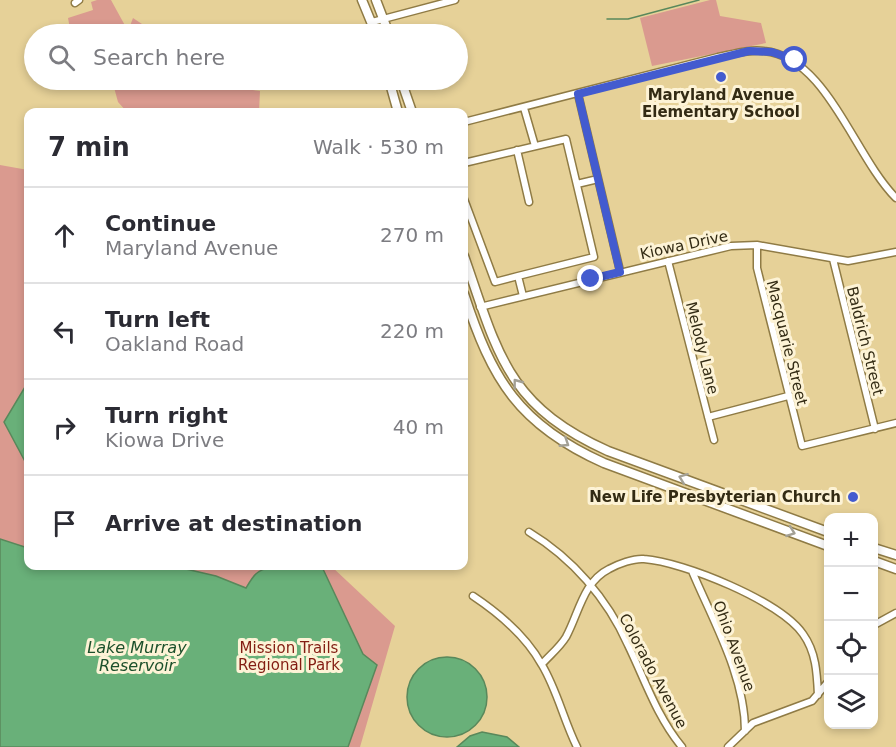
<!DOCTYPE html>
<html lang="en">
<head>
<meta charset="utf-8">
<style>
  body { margin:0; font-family:"DejaVu Sans",sans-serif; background:#f7f7f7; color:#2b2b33 }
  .controls { position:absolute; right:18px; bottom:18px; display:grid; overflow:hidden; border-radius:12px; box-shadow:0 3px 9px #0003 }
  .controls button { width:54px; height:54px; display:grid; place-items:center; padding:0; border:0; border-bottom:2px solid #e1e1e2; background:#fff; color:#2b2b33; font:30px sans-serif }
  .stop { position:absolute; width:18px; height:18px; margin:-14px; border:4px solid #435bcf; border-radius:50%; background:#fff }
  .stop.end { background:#435bcf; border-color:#fff; box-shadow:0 2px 6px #0008 }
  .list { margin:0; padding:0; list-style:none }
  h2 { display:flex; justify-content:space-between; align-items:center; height:78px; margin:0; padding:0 24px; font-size:26px }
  h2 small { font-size:20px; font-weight:400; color:#7c7c81 }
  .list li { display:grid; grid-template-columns:39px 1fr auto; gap:18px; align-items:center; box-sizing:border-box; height:96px; padding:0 24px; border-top:2px solid #e1e1e2 }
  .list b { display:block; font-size:22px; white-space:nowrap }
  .list p { margin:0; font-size:20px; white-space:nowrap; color:#7c7c81 }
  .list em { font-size:20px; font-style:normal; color:#7c7c81 }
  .icon { flex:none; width:33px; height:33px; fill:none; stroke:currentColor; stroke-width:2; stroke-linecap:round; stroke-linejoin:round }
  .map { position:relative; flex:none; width:896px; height:747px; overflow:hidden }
  .search { position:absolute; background:#fff; box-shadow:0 3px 9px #0003; left:24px; top:24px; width:444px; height:66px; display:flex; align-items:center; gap:15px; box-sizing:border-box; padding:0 21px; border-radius:33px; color:#7c7c81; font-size:22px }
  .panel { position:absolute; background:#fff; box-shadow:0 3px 9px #0003; left:24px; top:108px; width:444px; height:462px; border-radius:12px }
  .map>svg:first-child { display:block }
  .green { fill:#da9a8f }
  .water { fill:#69b079; stroke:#59885b; stroke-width:1.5 }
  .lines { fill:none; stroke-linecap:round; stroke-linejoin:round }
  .stream { stroke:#59885b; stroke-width:1.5 }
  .minor-casing { stroke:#8f7b45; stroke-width:9 }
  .secondary-casing { stroke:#8f7b45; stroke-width:11 }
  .minor { stroke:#fff; stroke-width:6 }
  .secondary { stroke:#fff; stroke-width:8 }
  .oneway { stroke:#a3a095 }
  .route { stroke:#435bcf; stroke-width:8 }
  .poi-dot { fill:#435bcf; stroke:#fdf3d6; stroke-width:2 }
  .labels { text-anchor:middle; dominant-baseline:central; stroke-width:6; stroke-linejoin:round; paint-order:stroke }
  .poi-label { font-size:15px; font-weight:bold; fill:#332b14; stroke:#fdf3d6 }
  .street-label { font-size:15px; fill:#332b14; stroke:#fdf3d6 }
  .park-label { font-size:15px; fill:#831d12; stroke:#fdf3d6 }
  .water-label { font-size:16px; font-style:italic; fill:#1c502b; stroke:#fdf3d6 }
</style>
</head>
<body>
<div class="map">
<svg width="896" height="747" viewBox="0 0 896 747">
  <rect width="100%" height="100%" fill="#e6d198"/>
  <path class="green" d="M97,0H111L128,31L133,18L157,34H71L68,18L93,10L91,2Z
    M710,0H716L720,16L761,23L766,43L652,66L640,18Z
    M112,80H230L246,89L260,91L259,112H127L118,102Z
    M0,165L28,170V566H331L395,626L360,747H0Z"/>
  <path class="water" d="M28,382V467L4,422Z
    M0,539L28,548V566H173L216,576L246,588C249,583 253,576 257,573C269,563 310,563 323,569L363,654L377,665L348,747H0Z
    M407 697a40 40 0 1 1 80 0a40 40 0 1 1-80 0Z
    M482,732L507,737L519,747H457L470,736Z"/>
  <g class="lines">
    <path class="stream" d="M607,19H628L699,0"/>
    <g class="minor-casing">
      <path id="minor" d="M75,3L79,0
        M372,22L455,0
        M578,94L620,271
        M524,108L535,146
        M464,122L718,57C733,54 749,49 764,51C827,57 854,156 896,198
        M517,150L529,202
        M464,163L566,139L594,257L518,276
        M577,184L598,179
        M464,199L495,282L518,276L523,296
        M757,245V268L802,446L896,423
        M833,259L875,429
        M668,261L714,440
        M480,307L731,246L757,245L848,261L896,252
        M708,417L788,396
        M529,532C572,558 607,598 628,645C645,680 657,717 682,747
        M692,571C713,621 745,676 745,731
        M473,596C500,614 526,636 542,665C557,690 564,721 577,747
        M874,625L896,613
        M542,664C550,655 560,647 566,637C579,613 583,582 609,569C618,564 634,558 644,559C684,562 780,601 803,634C816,652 817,673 818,695
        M728,747L753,723L812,701L828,682"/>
    </g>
    <g class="secondary-casing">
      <path id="secondary" d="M362,0L376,34
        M376,0L389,34
        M389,80L398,112
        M401,80L412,112
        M464,256C498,353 506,405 608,451L828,532
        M464,294C492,380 519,425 604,463L828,546
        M874,548L896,555
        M874,561L896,569"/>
    </g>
    <use href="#minor" class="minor"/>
    <use href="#secondary" class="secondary"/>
  </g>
  <defs><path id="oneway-chevron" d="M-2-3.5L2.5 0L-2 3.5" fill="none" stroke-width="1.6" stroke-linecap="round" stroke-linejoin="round" transform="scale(1.5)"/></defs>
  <g class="oneway">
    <use href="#oneway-chevron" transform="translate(517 383) rotate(-127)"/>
    <use href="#oneway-chevron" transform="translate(565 443) rotate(33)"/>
    <use href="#oneway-chevron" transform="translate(683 478) rotate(-159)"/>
    <use href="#oneway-chevron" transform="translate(791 532) rotate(20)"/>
  </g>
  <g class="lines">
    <path class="route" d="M591,279L620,272L578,94L749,51L772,52L795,60"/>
  </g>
  <g class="poi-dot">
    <circle cx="721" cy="77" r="6"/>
    <circle cx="853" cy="497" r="6"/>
  </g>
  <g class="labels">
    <g class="poi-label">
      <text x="721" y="95">Maryland Avenue<tspan x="721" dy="17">Elementary School</tspan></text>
      <text x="841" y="497" text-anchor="end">New Life Presbyterian Church</text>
    </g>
    <g class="street-label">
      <text transform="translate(684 245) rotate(-12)">Kiowa Drive</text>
      <text transform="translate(865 341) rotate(76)">Baldrich Street</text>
      <text transform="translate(787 343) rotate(76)">Macquarie Street</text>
      <text transform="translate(702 348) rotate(76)">Melody Lane</text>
      <text transform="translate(734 646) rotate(70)">Ohio Avenue</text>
      <text transform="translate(653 671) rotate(62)">Colorado Avenue</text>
    </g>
    <g class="park-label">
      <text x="289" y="648">Mission Trails<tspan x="289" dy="17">Regional Park</tspan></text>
    </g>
    <g class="water-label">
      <text x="137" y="647">Lake Murray<tspan x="137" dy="18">Reservoir</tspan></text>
    </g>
  </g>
</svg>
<div class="controls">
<button>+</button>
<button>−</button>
<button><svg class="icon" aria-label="locate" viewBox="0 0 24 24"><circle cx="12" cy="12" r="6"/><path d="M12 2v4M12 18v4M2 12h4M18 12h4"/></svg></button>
<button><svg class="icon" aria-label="layers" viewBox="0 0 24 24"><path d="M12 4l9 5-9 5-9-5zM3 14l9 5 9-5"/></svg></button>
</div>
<div class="stop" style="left:795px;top:60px"></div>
<div class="stop end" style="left:591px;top:279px"></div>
<div class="search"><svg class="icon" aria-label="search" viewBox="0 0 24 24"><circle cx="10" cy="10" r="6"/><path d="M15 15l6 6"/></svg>Search here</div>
<section class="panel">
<h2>7 min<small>Walk · 530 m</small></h2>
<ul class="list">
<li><svg class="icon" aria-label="ahead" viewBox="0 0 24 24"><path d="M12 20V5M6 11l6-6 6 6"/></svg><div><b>Continue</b><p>Maryland Avenue</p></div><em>270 m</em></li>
<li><svg class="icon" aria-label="left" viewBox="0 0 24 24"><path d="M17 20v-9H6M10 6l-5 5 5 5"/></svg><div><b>Turn left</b><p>Oakland Road</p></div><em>220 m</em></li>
<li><svg class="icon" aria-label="right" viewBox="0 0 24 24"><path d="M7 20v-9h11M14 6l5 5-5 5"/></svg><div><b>Turn right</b><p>Kiowa Drive</p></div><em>40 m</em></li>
<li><svg class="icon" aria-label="arrive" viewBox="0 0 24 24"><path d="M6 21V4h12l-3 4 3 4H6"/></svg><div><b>Arrive at destination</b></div></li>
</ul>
</section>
</div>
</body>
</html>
